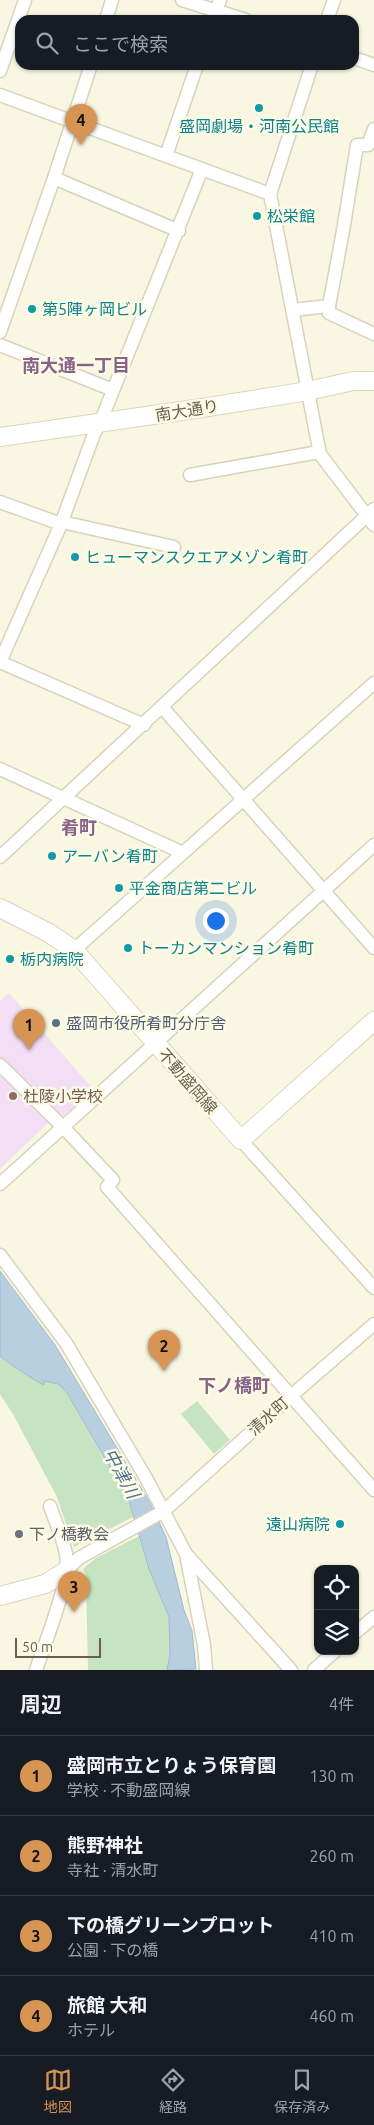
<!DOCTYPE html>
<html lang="ja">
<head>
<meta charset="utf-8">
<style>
  body { margin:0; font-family:Ubuntu,"Noto Sans JP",sans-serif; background:#242831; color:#f1f3f6 }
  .controls { position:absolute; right:15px; bottom:15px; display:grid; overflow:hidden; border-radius:10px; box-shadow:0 1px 4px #0004 }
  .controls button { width:45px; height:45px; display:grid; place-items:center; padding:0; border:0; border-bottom:1px solid #363941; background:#171b24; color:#f1f3f6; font:25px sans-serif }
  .scale { position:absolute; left:15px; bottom:12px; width:86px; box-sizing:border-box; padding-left:5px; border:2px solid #6d604b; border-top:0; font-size:14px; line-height:18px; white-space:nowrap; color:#6d604b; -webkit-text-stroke:4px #fdfae6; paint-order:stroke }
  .you { position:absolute; left:215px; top:920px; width:18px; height:18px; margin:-12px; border:4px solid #fff; border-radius:50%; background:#1a73e8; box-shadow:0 0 0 8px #1a73e833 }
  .badge { display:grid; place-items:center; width:32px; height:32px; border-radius:50%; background:#d79452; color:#111; font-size:16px; font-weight:700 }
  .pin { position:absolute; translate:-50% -41px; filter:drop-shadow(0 1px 2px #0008) }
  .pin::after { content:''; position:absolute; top:26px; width:18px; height:15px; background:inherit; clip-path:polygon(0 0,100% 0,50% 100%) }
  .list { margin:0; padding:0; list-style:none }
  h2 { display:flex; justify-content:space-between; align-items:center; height:65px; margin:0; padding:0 20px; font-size:21px }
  h2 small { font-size:16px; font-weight:400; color:#9ea1a6 }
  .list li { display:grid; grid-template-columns:32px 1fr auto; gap:15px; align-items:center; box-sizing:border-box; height:80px; padding:0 20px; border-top:1px solid #363941 }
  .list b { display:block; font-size:19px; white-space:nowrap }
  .list p { margin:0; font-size:16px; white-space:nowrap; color:#9ea1a6 }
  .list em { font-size:16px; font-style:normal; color:#9ea1a6 }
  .icon { flex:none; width:28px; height:28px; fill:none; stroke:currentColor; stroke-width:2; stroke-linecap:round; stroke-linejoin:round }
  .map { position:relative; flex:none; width:374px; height:1670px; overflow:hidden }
  .search { position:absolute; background:#171b24; box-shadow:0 1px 4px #0004; left:15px; right:15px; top:15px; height:55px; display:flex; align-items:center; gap:12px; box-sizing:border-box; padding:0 18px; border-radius:15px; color:#9ea1a6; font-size:19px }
  .sheet { height:385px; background:#171b24 }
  nav { display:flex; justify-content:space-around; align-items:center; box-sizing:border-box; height:70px; border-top:1px solid #363941; background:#171b24; font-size:14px; color:#9ea1a6 }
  nav a { display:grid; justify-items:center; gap:2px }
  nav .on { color:#d79452 }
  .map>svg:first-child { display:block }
  .education { fill:#f3def5 }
  .green { fill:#c6e4c1 }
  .water { fill:#b8cfe0; stroke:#9fbbd0 }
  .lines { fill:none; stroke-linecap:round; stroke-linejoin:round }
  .street-casing { stroke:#d9d2bc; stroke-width:15 }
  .secondary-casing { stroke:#ddd4ba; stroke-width:20 }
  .street { stroke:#fff; stroke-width:12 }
  .secondary { stroke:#fff; stroke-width:18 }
  .culture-dot { fill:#0f9aa8; stroke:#fdfae6; stroke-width:2 }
  .service-dot { fill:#5c6f8a; stroke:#fdfae6; stroke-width:2 }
  .education-dot { fill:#8d6e63; stroke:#fdfae6; stroke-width:2 }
  .worship-dot { fill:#6b7280; stroke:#fdfae6; stroke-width:2 }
  .labels { text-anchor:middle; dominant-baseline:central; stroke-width:5; stroke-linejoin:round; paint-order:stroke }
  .culture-label { font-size:16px; fill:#0d838f; stroke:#fdfae6; text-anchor:start }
  .street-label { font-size:16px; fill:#6d604b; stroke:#fdfae6 }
  .service-label { font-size:16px; fill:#4e5e75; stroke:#fdfae6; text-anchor:start }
  .education-label { font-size:16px; fill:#785e54; stroke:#fdfae6; text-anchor:start }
  .worship-label { font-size:16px; fill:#5b616d; stroke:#fdfae6; text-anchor:start }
  .neighbourhood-label { font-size:18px; font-weight:bold; fill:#87638a; stroke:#fdfae6 }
  .water-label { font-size:18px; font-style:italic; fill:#517592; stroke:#fdfae6 }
</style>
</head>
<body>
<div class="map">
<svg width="374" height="1670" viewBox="0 0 374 1670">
  <rect width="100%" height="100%" fill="#f9f6e1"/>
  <path class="education" d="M9,993L92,1088L65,1115L59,1116L0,1059V1001Z
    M0,1071L51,1120L0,1169Z"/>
  <path class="green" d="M0,1356C8,1363 26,1376 37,1379C48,1383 57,1381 66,1391L106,1463L125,1494L135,1516L74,1547L57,1497L14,1416L0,1394Z
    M197,1401L230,1440L214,1454L181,1414Z
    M139,1536L149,1569L169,1617L170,1655L167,1670H88L86,1575L83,1569L96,1558Z"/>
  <path class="water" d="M0,1271L55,1345L150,1503L166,1537L184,1610L192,1631L196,1669L167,1670L170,1655L169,1617L149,1569L129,1501L66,1391L58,1384L44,1381V1385C37,1382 6,1362 0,1356Z"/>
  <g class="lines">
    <g class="street-casing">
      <path id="street" d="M182,0L246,20
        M106,20L112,0
        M213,20L220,0
        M327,20L334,0
        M354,58L374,65
        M312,65L270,194L320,454L374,525
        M0,71L25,0
        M0,95L270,194
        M166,156L197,65
        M54,178L179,231
        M329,306L343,231L357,145H368L374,129
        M292,310L329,306V313L374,334
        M0,332L54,178L91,65
        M0,345L113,390
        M190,475L319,452
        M0,502L61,524
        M62,522L174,547
        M0,662L61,524L94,434L100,423L202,169
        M0,662L144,725
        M162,707L374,948
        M0,769L183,853
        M0,857L374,509
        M74,950L374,683
        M0,1065L63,1127L113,1180L107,1187L374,1490
        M241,1140L374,1288
        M0,1184L374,845
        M0,1255L66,1343L146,1478L186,1554L291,1670
        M186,1554L204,1645L206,1670
        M66,1571L79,1558L164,1511L291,1396L374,1324
        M355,1633L374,1617
        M36,1670C45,1642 71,1581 66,1554C63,1538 55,1521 50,1506
        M314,1670L335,1651"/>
    </g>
    <g class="secondary-casing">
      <path id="secondary" d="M0,437L202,408L308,391L353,381H374
        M0,908L49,933L74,950L241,1140L374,1021
        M0,1596L45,1584L66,1571"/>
    </g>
    <use href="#street" class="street"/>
    <use href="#secondary" class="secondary"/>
  </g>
  <g class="culture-dot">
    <circle cx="259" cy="108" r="5"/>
    <circle cx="257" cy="216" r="5"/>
    <circle cx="32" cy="309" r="5"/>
    <circle cx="75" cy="557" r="5"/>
    <circle cx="52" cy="856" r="5"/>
    <circle cx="119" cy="888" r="5"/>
    <circle cx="128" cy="948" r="5"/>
    <circle cx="10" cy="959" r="5"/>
    <circle cx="340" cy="1524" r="5"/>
  </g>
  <circle class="service-dot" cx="56" cy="1023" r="5"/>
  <circle class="education-dot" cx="13" cy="1096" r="5"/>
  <circle class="worship-dot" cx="19" cy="1534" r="5"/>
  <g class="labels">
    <g class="culture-label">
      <text x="259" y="126" text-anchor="middle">盛岡劇場・河南公民館</text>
      <text x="267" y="216">松栄館</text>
      <text x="42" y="309">第5陣ヶ岡ビル</text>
      <text x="85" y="557">ヒューマンスクエアメゾン肴町</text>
      <text x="62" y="856">アーバン肴町</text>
      <text x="129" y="888">平金商店第二ビル</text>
      <text x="138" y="948">トーカンマンション肴町</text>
      <text x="20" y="959">栃内病院</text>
      <text x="330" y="1524" text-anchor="end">遠山病院</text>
    </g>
    <g class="street-label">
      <text transform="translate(187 410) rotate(-9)">南大通り</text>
      <text transform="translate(188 1081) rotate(49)">不動盛岡線</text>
      <text transform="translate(268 1416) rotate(-42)">清水町</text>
    </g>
    <g class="service-label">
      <text x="66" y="1023">盛岡市役所肴町分庁舎</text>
    </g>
    <g class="education-label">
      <text x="23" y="1096">杜陵小学校</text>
    </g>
    <g class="worship-label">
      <text x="29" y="1534">下ノ橋教会</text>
    </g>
    <g class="neighbourhood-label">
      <text x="76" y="365">南大通一丁目</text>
      <text x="79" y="827">肴町</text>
      <text x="234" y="1385">下ノ橋町</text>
    </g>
    <g class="water-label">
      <text transform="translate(122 1473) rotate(61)">中津川</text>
    </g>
  </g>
</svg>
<div class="controls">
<button><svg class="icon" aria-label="locate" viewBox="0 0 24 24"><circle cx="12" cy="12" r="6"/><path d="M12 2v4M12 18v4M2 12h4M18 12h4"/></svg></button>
<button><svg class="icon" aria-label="layers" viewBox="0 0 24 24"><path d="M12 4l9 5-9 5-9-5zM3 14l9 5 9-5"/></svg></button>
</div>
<div class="scale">50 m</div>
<div class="you"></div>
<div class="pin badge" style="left:29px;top:1050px">1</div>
<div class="pin badge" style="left:164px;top:1371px">2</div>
<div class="pin badge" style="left:74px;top:1612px">3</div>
<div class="pin badge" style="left:81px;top:145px">4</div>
<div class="search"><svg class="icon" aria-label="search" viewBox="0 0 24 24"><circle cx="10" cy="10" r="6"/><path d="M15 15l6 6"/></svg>ここで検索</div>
</div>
<section class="sheet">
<h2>周辺<small>4件</small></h2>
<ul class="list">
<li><span class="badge">1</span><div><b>盛岡市立とりょう保育園</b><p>学校 · 不動盛岡線</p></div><em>130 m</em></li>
<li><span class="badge">2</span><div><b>熊野神社</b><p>寺社 · 清水町</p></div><em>260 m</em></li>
<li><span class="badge">3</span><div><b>下の橋グリーンプロット</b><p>公園 · 下の橋</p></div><em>410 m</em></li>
<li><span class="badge">4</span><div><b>旅館 大和</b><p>ホテル</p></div><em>460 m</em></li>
</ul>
</section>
<nav>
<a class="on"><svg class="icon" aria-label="map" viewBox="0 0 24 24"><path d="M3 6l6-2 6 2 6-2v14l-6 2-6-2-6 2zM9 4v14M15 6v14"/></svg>地図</a>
<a><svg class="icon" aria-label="directions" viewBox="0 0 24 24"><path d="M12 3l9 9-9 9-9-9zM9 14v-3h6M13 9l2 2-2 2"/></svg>経路</a>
<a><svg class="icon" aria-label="saved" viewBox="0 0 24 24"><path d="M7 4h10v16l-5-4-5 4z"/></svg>保存済み</a>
</nav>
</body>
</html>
